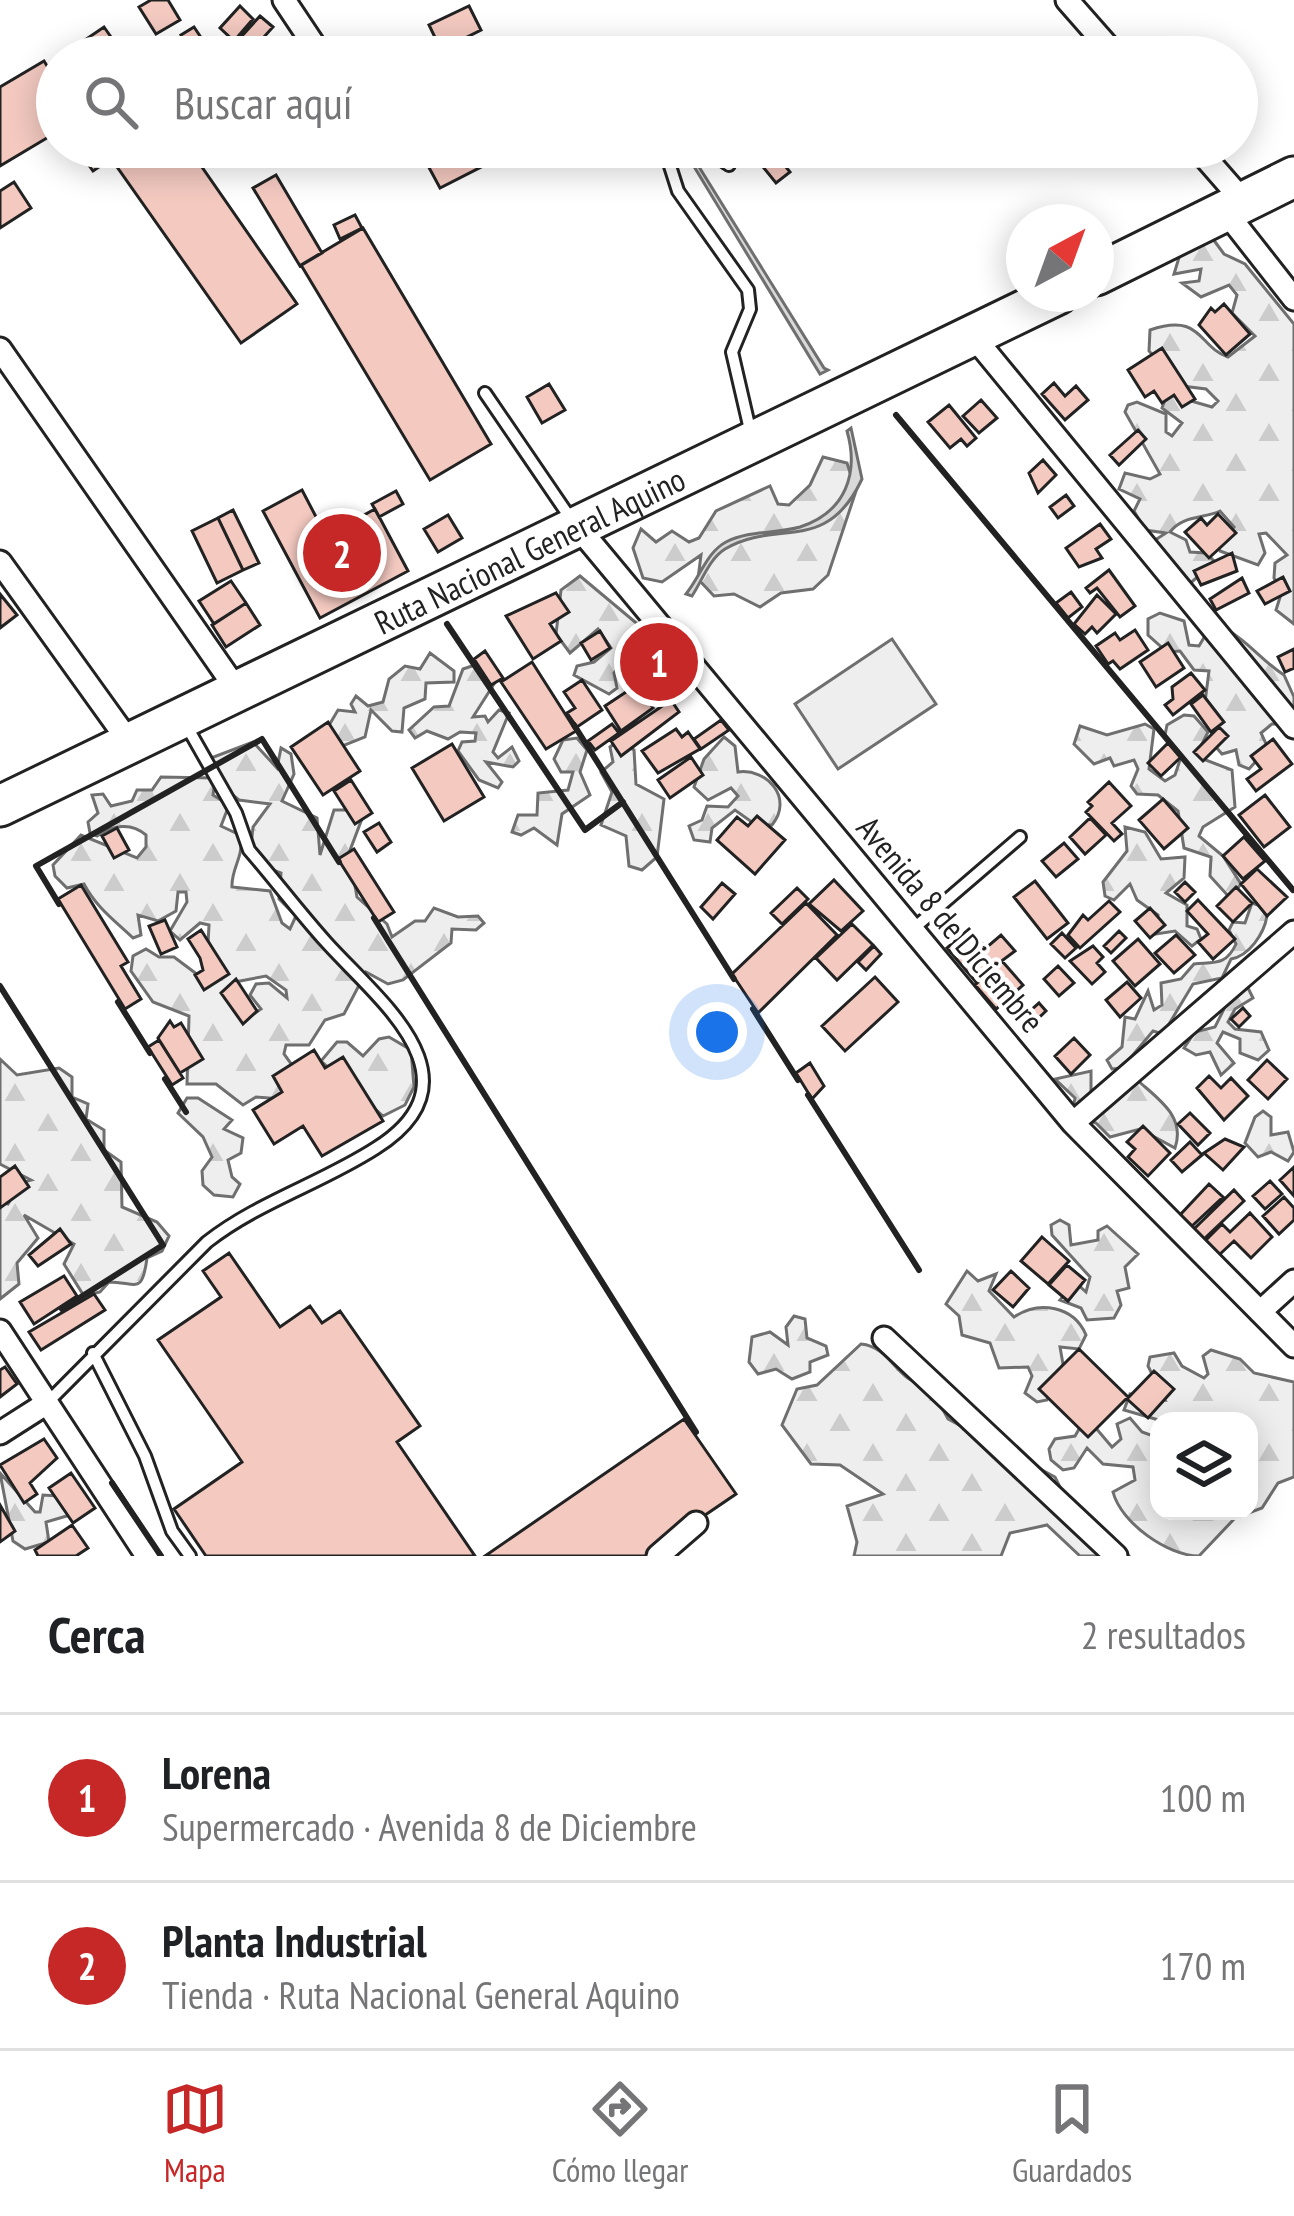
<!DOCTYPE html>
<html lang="es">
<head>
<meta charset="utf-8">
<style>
  body { margin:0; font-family:"PT Sans Narrow",sans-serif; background:#f2f2f2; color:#202124 }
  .controls { position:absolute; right:36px; bottom:36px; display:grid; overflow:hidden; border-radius:24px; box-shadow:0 6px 30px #0003 }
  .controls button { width:108px; height:108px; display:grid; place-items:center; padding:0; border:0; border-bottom:3px solid #e0e0e0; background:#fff; color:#202124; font:60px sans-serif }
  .compass { position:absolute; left:1006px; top:204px; width:108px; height:108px; border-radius:50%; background:#fff; box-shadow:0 6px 30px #0003; rotate:41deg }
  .you { position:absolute; left:717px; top:1032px; width:42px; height:42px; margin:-30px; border:9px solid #fff; border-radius:50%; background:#1a73e8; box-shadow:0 0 0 18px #1a73e833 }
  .badge { display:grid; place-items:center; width:78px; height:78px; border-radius:50%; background:#c62828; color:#fff; font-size:39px; font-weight:700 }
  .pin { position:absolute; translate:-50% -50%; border:6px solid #fff; box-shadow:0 3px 12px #0006 }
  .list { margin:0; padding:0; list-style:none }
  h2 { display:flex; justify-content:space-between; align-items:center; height:156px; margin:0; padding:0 48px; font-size:51px }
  h2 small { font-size:39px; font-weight:400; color:#757577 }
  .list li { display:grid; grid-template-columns:78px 1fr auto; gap:36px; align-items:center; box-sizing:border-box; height:168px; padding:0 48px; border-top:3px solid #e0e0e0 }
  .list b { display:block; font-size:45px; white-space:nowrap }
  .list p { margin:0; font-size:39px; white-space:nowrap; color:#757577 }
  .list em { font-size:39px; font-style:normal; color:#757577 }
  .icon { flex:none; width:66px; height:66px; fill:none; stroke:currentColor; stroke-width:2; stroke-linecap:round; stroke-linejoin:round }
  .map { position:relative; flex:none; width:1294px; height:1556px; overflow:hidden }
  .search { position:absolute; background:#fff; box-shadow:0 6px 30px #0003; left:36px; right:36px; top:36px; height:132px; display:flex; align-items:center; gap:30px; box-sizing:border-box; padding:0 42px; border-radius:66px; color:#757577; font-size:45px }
  .sheet { height:492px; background:#fff }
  nav { display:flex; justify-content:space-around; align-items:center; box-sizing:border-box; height:168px; border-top:3px solid #e0e0e0; background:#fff; font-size:33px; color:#757577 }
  nav a { display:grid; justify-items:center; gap:6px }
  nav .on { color:#c62828 }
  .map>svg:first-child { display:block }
  .green { fill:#eee; stroke:#6f6f6f; stroke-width:3 }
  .forest { fill:url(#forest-firs); stroke:#6f6f6f; stroke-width:3; fill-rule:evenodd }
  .water { fill:#d9d9d9; stroke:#6f6f6f; stroke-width:3 }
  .building { fill:#f3c9c0; stroke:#222; stroke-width:3 }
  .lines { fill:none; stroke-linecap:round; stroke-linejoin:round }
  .lane-casing { stroke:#222; stroke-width:16 }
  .street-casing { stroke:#222; stroke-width:27 }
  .highway-casing { stroke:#222; stroke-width:45 }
  .lane { stroke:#fff; stroke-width:10 }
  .street { stroke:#fff; stroke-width:21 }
  .highway { stroke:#fff; stroke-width:39 }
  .wall { stroke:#222; stroke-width:6 }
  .labels { text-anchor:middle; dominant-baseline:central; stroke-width:9; stroke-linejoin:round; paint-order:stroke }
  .street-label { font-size:33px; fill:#222; stroke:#fff }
</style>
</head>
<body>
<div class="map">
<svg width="1294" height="1556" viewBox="0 0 1294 1556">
  <defs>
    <pattern id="forest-firs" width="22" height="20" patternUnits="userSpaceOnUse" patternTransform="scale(3)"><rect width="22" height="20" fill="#eee"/><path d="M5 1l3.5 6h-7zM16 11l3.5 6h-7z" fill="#ccc"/></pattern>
  </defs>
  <rect width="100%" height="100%" fill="#fff"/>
  <path class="green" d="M892,639L936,704L838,769L795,704Z"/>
  <path class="forest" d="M1210,235L1224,254L1245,264L1294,324V624L1276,610L1282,591L1274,578L1275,563L1287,555L1266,533L1259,534L1265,553L1258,565L1220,551L1218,546L1234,527L1220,511C1203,519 1183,515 1170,532L1186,540L1190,552L1206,553L1215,562L1187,586L1152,542L1166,533L1145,530L1134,511L1140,499L1119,489L1125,473L1150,479L1160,474L1125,412L1128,405L1137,402L1166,414V432L1172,436L1182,423L1162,408L1167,394L1212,407L1218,401L1206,389L1182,386L1149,351L1150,330C1202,312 1198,347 1228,357L1255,336L1232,313L1237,295L1229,285L1201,297L1182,283L1199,281L1201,269L1174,274L1181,251Z
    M823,457L847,463L856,491L828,575L813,589L781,593L760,607L734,594L714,596L698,579L701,555L662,582L643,578L633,548L641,529L656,542L672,531L689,542L699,538L716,511L770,486L778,504L789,505L810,485Z
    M580,576L665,647L670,655L667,670L652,675L633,660L623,662L614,673L617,688L609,694L574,675L577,666L594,662L611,648L598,629L570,653L556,634L561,590Z
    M1197,592C1208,602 1217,624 1228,630C1253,646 1261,660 1284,675L1294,697V724H1272L1261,733L1268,748L1249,769L1239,765L1236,750L1222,754L1215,746L1222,733L1205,702L1209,671L1194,670L1180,651L1167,652L1148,635V619L1160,613L1184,621L1189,645L1199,646L1209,629Z
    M430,653L454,671V682L426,683L425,699L404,708L402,732L392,731L371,710L365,737L340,747L328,727L338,710L355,712L351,704L356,696L368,706L383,702L389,679L405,666L420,669Z
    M475,665L494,684L473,717L485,716L488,722L499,710L509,713L493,752L498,758L512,747L519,761L513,767L486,762L502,782L498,788L479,780L458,751L462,742L475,741L476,733L460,732L448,739L427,731L415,738L409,730L434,707L449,706L463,669Z
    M1184,715L1194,716L1208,732L1199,750L1203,759L1232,770L1235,807L1203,827L1199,836L1223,856L1241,884L1230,898L1210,876L1211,857L1184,848L1178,811L1158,795L1137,794L1131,786L1138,769L1134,760L1114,766L1110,758L1094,764L1074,744L1080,726L1107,735L1145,724L1154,729L1149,769L1165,781L1175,775L1181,757L1165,735L1167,725Z
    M724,737L735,746L738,772C767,768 794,798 772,825H756L735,810L712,828L710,842L694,840L689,826L702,820L707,806L728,807L738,796L731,788L708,800L694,787L704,759Z
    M577,738L587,750L580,772L590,795L562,814L557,845L534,828L521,835L512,832L518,815H537L538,793L568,790L573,772H561L554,759L563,740Z
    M618,741L634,750L636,784L664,799L657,857L642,870L629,866L626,836L601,825L612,792L601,772L613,762L610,747Z
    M253,742L277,768L281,748L291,754L294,774L282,801L317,818L320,855L334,810H354L363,816L349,853L357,897L387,924L392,937L415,921H425L434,908L458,917L478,916L484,923L476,930L452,929L451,943L403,980L388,984L366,972L344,1014L325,1020L309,1045H286L284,1054L292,1065L282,1099L256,1097L243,1105L216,1084H187L189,1016L153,1002L131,971L133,956L146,949L159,957H174L206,981L209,925L200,923L180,940L170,931L187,902L186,892H178L176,911L158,921L138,915L141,935L133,938C114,920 96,907 84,884L67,888L55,876L53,865L81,835L137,858L146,847V835C131,822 113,825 97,836L90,833L88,822L98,813L92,795L103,794L111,806L132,801L137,790H152L161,777L214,778L211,758ZM215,781L239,800L270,804L253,827L251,846L265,867L281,873L279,899L296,916L290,929L282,923L270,891L232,887C231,868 245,856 240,835L221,826L229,805L213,795ZM266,976L286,990L287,998L269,983L256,984L250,995L261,1009L245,1020L235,982Z
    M1125,827L1145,832L1161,859L1185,857L1184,878L1166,893L1187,905V926L1197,929L1201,939L1192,946L1175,931L1156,934L1158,915L1137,900L1130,884L1114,900L1105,896L1103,882L1127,851Z
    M1252,903L1261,906L1267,916C1264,934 1249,956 1231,959L1222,978L1193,984L1163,1034L1153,1031L1122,1068L1112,1069L1107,1060L1122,1047L1125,1017L1135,1019L1148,991L1154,1010L1162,1005L1161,983L1181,979L1194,964C1214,962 1226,966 1236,944L1229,930L1233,922L1245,923Z
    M1247,986L1253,998L1235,1009L1228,1022L1235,1029L1261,1032L1269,1050L1258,1060L1240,1053V1039L1223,1032L1217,1043L1234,1063L1221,1075L1210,1052L1196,1055L1184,1048L1195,1032L1215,1027L1230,997Z
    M389,1037L411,1050L414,1087L405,1105L383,1116L321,1061L337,1042H347L363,1056L379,1039Z
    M0,1059L17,1075L59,1068L72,1077V1097L88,1104L86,1119L104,1130V1150L121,1162L122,1207L157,1222L169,1236L162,1251L147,1258C142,1296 136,1282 109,1282L100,1292L84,1296L64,1264L74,1244L24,1215L38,1238L17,1263L19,1284L0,1299V1202L8,1204L20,1183L31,1180L0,1164Z
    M1091,1071V1097L1136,1079C1158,1099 1186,1116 1175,1148L1140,1129L1110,1137L1096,1123L1072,1114L1075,1098L1055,1079Z
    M187,1098H198L232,1120L224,1129L243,1138L241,1153L228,1160L232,1177L240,1184L233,1197L214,1195L203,1185L202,1171L212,1157L203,1137L178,1113Z
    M1263,1111L1271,1117V1135L1288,1132L1294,1152L1288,1161L1271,1152L1258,1157L1245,1143L1255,1117Z
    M1060,1220L1069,1225L1071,1245L1098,1240V1231L1107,1226L1138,1254L1125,1267L1129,1288L1117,1291L1121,1305L1114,1318L1087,1320L1081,1308L1060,1300L1075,1282L1086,1292L1090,1277L1052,1235L1051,1225Z
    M967,1271L978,1281L996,1274L989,1291L1014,1317C1039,1300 1074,1306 1086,1335L1079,1349L1060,1347L1063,1364L1047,1400L1037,1402L1025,1393L1032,1376L1028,1367L999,1368L990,1343L962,1335L959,1316L946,1304Z
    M794,1316L805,1319L807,1338L826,1346L828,1355L810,1362V1372L792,1379L776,1369L758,1374L749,1362L752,1337L770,1332L788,1345L786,1327Z
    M861,1344C893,1347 898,1387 929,1384L948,1419L1055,1477L1064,1495L1129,1556H1080L1047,1525L1010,1533L1001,1556H854L857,1542L847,1506L883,1494L840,1465L811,1464L782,1425L797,1389L817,1385Z
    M1211,1350L1240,1359L1254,1373L1294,1382V1477L1278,1483L1262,1508L1235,1518L1199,1556C1168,1556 1121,1523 1113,1492L1135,1480L1133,1467L1103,1464L1087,1448L1074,1468L1063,1470L1051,1460L1049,1449L1055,1439L1075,1436L1082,1424L1095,1427L1112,1447L1121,1439L1117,1424L1130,1418L1142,1432L1159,1438V1511H1249V1421H1162L1124,1410L1130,1394L1165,1400L1148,1366L1150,1357L1174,1353L1182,1366L1204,1378L1208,1374L1203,1356Z
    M0,1473L35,1512H40L43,1495L59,1496L70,1515L46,1522L49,1542L25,1549L13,1541Z"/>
  <path class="water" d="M691,154L824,368L828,370L820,374L687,155Z
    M851,428L862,479C826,556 777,518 725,549C709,559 702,581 692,596L686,594C700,577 707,552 726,542C750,530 775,534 800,527C846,512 859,473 847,431Z"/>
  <path class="building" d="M151,0H168L180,20L156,34L139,7Z
    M240,6L253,19L234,41L220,28Z
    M469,6L481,30L441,50L429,25Z
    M260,16L273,27L246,57H238L230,49Z
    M104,27L125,57H60Z
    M194,27L208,48L196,57L181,35Z
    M182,38L196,57H179L171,46Z
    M44,61L57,82V132L0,166V87Z
    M76,147H100L109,160L93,171Z
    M103,147H188L297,304L241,343Z
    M266,147H303L277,164Z
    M455,147H470L481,167L440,188L426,162Z
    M747,147H770L790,172L776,183Z
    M276,175L322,253L300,266L253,188Z
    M14,182L31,208L0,228V191Z
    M355,215L362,228L340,239L334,225Z
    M363,228L491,444L430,480L301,265Z
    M1224,304L1250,334L1226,355L1199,325L1211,308L1215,312Z
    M1162,348L1195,399L1182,407L1174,395L1162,403L1154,391L1145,397L1128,370Z
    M1054,383L1065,396L1076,386L1088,400L1065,420L1042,394Z
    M549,384L565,410L542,423L527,397Z
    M981,400L997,418L979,433L963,416Z
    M949,405L976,438L967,446L961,439L950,448L928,422Z
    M1138,430L1146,439L1119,465L1110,455Z
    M1043,460L1056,475L1038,493L1029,473Z
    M302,490L326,536L375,509L408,571L320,618L263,511Z
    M396,491L403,504L379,517L372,504Z
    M1066,495L1074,506L1058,518L1050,507Z
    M233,510L259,563L243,570L218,518Z
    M1218,514L1236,533L1209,558L1185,532L1201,518L1207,525Z
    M448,515L462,538L438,552L424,529Z
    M218,518L243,570L217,583L192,531Z
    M1100,524L1111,539L1096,549L1102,558L1079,567L1066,548Z
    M1232,553L1237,571L1201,585L1194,571Z
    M1109,570L1135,606L1120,617L1097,588L1090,593L1086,588Z
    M1283,577L1290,591L1265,604L1257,591Z
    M1242,578L1249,593L1216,610L1210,599Z
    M231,581L246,603L214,624L199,601Z
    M1071,592L1082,607L1068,618L1056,603Z
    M556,593L569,612L550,624L561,641L533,659L506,616Z
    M0,594L17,615L0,628Z
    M1097,595L1116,614L1097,633L1092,627L1085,634L1074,624Z
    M246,603L260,625L226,647L212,625Z
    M1135,630L1148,650L1120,669L1113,661L1108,664L1096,646L1115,633L1120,640Z
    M600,631L610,648L591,660L581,643Z
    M1168,643L1184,668L1156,687L1140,662Z
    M1294,649V668L1285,672L1278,657Z
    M485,651L503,678L491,685L474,659Z
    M532,662L576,731L546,749L501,682Z
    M634,665L643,680L626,689L618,674Z
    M667,668L677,681L655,697L646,684Z
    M1191,673L1205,690L1173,715L1165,705L1173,699L1172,687Z
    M582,680L602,710L577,727L567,713L575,708L564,692Z
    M629,690L633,696L641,690L653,708L621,731L605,706Z
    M1203,695L1224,722L1211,732L1191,704Z
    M671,700L679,712L621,756L611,741Z
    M721,720L729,730L701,749L694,739Z
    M328,722L360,771L323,795L291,747Z
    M612,724L619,733L595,750L588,741Z
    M1219,727L1228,736L1203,761L1194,752Z
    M676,729L682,737L688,732L700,749L658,773L642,751Z
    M1273,739L1292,764L1256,791L1247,779L1261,769L1251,756Z
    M1168,743L1181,757L1161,776L1148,763Z
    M452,744L484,797L444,821L412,768Z
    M691,757L703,775L670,798L658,780Z
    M351,780L372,813L355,824L334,791Z
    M1109,782L1131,806L1112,823L1122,834L1114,841L1086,812L1092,806L1088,802Z
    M1265,795L1290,827L1264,847L1239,815Z
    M1163,799L1188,828L1164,849L1139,820Z
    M757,816L785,840L755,874L717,840L737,817L748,826Z
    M1090,818L1106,835L1085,854L1070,837Z
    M379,823L391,842L377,852L364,832Z
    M117,828L129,850L114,858L102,836Z
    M1244,837L1265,861L1243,879L1223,856Z
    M1064,843L1078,859L1056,877L1042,861Z
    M354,849L394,912L378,922L338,859Z
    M1257,869L1287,897L1267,916L1241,884Z
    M834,880L863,911L841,931L809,904Z
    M1035,881L1068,923L1047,939L1014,897Z
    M1185,882L1195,892L1185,902L1175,892Z
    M722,883L735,894L713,919L701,907Z
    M81,885L128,962L121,966L141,999L125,1009L58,899Z
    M1236,887L1252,903L1233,922L1217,906Z
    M797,888L808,899L782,924L771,913Z
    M1198,900L1235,939L1213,959L1198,942L1208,934L1187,911Z
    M1109,901L1120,912L1080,948L1068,935L1083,915L1088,920Z
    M806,903L837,935L758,1013L732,974Z
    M1150,908L1165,925L1150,938L1135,921Z
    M165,920L177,947L161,954L149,926Z
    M852,924L873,945L837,980L816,958Z
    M969,929L986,948L1001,935L1015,951L975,981L947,948Z
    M201,930L229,974L204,990L195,975L203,970L200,958L188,939Z
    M1119,931L1126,938L1111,953L1104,946Z
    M1062,933L1076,948L1065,958L1051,944Z
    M1176,935L1195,955L1174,973L1155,953Z
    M1138,939L1160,964L1135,986L1113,961Z
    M874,946L881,954L866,970L858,962Z
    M1093,946L1103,957L1097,963L1105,972L1092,984L1070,961Z
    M1002,961L1023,985L996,1009L975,985Z
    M1058,966L1074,983L1059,996L1044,979Z
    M875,977L898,1002L845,1051L822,1026Z
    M236,979L257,1011L243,1024L221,993Z
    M1127,982L1141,998L1120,1017L1106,1000Z
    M1039,1003L1046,1011L1028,1028L1020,1020Z
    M1243,1008L1250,1016L1239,1027L1231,1019Z
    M170,1021L174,1027L181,1023L203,1059L180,1073L158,1038Z
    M1074,1038L1090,1055L1071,1074L1055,1056Z
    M159,1040L183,1078L172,1085L148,1047Z
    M314,1050L325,1068L343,1057L383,1121L322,1156L303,1126L274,1144L253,1110L282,1092L273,1076Z
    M1267,1060L1287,1079L1268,1099L1248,1080Z
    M810,1063L824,1086L812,1099L796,1073Z
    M1209,1076L1221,1088L1231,1078L1248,1096L1224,1120L1197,1088Z
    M1190,1113L1210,1133L1198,1145L1178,1124Z
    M1143,1126L1170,1153L1148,1176L1128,1157L1135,1149L1127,1142Z
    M1225,1139L1244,1147L1223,1170L1204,1153Z
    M1190,1142L1202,1155L1182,1172L1171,1160Z
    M15,1166L29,1187L0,1208V1177Z
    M1294,1167V1196L1280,1180Z
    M1270,1181L1282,1194L1265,1209L1253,1196Z
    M1209,1184L1223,1197L1192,1226L1180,1215Z
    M1234,1190L1244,1201L1204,1239L1194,1229Z
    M1284,1197L1294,1208V1220L1279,1234L1263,1216Z
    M1250,1213L1272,1237L1251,1258L1234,1241L1219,1255L1205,1241L1222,1224L1230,1232Z
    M60,1229L71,1244L38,1266L29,1255Z
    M1042,1237L1069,1261L1048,1284L1021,1261Z
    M229,1253L280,1327L310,1306L322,1323L340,1311L420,1426L397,1442L475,1556H206L174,1509L242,1462L158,1340L221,1297L203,1271Z
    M1067,1265L1085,1280L1068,1301L1049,1285Z
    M1011,1271L1029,1288L1013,1307L993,1290Z
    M64,1276L77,1296L34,1324L20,1302Z
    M94,1294L105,1310L41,1350L29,1332Z
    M1079,1349L1128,1397L1088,1437L1039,1389Z
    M5,1367L17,1384L0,1397V1370Z
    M1154,1371L1174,1389L1148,1418L1127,1399Z
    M684,1419L736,1494L645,1556H485Z
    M44,1439L57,1458L30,1483L37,1494L24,1503L0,1465Z
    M71,1473L95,1508L73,1523L49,1488Z
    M0,1505L15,1531L0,1542Z
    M72,1525L88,1548L76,1556H38L35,1550Z"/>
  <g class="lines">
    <g class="lane-casing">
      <path id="lane" d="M729,165L704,148L679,156L670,166L678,191L748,290L750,309L732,352L751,434
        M485,393L571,519
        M913,929L1020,837
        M93,1353L145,1456L172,1531L190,1556
        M47,1403L207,1242C258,1202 322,1183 376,1148C485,1079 377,999 326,942C299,912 275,880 249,850L236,813L186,725"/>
    </g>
    <g class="street-casing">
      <path id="street" d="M284,0L322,57
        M1067,0L1117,57
        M1196,147L1244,202
        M1225,211L1294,299
        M973,336L1294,727
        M0,349L237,690
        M577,526L1073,1123L1294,1346
        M0,562L130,743
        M1073,1123L1294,932
        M1260,1312L1294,1281
        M0,1331L147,1556
        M884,1338L1116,1556
        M0,1433L47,1403
        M658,1556L696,1523"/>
    </g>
    <g class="highway-casing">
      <g id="highway">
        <path d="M1096,275L1294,177"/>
        <path id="s1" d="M0,806L1058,294"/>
      </g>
    </g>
    <use href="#lane" class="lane"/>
    <use href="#street" class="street"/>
    <use href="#highway" class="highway"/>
    <path class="wall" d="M896,415L1293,890
      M447,624L585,830L623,802
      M574,725L734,979
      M59,904L36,866L262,739L339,862
      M374,918L696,1432
      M0,986L163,1245L62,1309
      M118,1002L150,1053
      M753,1009L798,1080
      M165,1079L186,1112
      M808,1095L919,1270
      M112,1483L161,1556"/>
  </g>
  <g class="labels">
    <g class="street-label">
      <text stroke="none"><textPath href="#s1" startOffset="588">Ruta Nacional General Aquino</textPath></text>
      <text transform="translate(951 924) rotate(50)">Avenida 8 de Diciembre</text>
    </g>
  </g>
</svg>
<div class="controls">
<button><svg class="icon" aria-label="layers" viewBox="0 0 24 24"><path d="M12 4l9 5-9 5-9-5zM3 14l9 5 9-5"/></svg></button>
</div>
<svg class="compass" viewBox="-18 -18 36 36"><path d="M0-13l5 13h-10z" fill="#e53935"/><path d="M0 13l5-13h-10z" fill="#757577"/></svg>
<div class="you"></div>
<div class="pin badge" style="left:659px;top:662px">1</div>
<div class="pin badge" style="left:342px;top:553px">2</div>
<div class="search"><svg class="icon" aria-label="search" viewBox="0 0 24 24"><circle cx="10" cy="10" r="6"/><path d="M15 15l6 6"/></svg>Buscar aquí</div>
</div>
<section class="sheet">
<h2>Cerca<small>2 resultados</small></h2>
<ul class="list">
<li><span class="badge">1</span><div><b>Lorena</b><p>Supermercado · Avenida 8 de Diciembre</p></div><em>100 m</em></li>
<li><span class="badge">2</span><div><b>Planta Industrial</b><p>Tienda · Ruta Nacional General Aquino</p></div><em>170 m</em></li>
</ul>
</section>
<nav>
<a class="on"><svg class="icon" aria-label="map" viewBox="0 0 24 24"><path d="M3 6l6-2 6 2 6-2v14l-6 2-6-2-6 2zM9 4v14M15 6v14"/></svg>Mapa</a>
<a><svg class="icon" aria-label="directions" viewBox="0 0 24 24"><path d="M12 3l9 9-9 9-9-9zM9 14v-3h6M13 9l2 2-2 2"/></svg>Cómo llegar</a>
<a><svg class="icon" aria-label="saved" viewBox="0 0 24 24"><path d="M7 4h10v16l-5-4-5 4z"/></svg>Guardados</a>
</nav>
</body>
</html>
